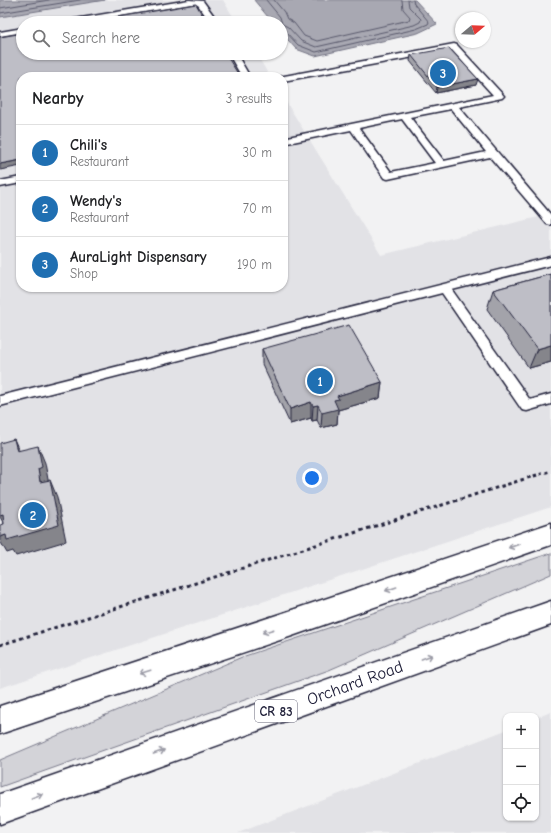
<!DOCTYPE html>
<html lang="en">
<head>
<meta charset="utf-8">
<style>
  body { margin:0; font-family:"Comic Neue",sans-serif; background:#f2f2f2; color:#202124 }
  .controls { position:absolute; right:12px; bottom:12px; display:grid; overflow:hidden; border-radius:8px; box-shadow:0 1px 3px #0004 }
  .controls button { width:36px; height:36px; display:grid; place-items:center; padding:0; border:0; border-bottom:1px solid #e0e0e0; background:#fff; color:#202124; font:20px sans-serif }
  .compass { position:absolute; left:455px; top:12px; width:36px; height:36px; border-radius:50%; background:#fff; box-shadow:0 1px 3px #0004; rotate:71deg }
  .you { position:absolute; left:312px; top:478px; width:14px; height:14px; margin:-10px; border:3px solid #fff; border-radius:50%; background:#1a73e8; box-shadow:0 0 0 6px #1a73e833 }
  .badge { display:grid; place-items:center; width:26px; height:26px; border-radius:50%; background:#1f6fb2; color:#fff; font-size:13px; font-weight:700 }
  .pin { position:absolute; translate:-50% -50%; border:2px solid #fff; box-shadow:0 1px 4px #0006 }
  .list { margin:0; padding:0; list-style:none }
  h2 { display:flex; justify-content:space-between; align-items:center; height:52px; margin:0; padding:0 16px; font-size:17px }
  h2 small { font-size:13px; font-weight:400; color:#757577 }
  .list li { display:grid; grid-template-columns:26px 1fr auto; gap:12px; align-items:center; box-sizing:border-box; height:56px; padding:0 16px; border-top:1px solid #e0e0e0 }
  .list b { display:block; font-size:15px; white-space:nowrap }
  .list p { margin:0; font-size:13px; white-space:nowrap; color:#757577 }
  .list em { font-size:13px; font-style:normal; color:#757577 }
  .icon { flex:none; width:22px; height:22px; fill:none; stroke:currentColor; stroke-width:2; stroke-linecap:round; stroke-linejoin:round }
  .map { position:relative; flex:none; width:551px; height:833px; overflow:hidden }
  .search { position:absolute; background:#fff; box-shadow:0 1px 3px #0004; left:16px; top:16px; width:272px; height:44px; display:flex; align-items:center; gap:10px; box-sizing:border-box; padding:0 14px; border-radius:22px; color:#757577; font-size:15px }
  .panel { position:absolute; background:#fff; box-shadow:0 1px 3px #0004; left:16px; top:72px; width:272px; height:220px; border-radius:16px }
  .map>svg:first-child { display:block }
  .built { fill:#e2e2e6 }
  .green { fill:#d3d3d8; stroke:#7a7a8a }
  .water { fill:#a8a8b2; stroke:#727282 }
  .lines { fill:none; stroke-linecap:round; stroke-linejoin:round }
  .shore { stroke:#58586b; stroke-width:1 }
  .service-casing { stroke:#22223b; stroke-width:3 }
  .primary-casing { stroke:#22223b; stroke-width:3 }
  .path-far1 { stroke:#22223b; stroke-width:2.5; stroke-dasharray:3 3; stroke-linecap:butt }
  .path { stroke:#22223b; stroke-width:3; stroke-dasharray:3.5 3.5; stroke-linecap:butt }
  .service { fill:#fff; fill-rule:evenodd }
  .primary { fill:#fff; fill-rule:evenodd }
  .wall { fill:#a3a3aa; stroke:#22223b }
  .shaded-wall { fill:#85858b; stroke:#22223b }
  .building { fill:#bebec6; stroke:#22223b }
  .oneway { stroke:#9c9ca7 }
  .labels { text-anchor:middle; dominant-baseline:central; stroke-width:4; stroke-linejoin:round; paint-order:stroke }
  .shield { fill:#fff; stroke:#646476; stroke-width:1 }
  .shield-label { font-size:13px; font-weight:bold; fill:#22223b }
  .near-street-label { font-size:17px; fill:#22223b; stroke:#fff }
</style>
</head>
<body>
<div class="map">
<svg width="551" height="833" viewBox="0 0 551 833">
  <rect width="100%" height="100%" fill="#f2f2f3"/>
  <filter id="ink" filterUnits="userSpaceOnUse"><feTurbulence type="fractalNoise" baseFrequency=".025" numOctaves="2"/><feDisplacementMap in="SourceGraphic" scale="8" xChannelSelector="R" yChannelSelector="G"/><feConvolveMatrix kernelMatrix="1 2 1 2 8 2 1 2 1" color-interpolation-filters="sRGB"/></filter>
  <g filter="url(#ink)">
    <path class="built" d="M0,0H223L237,23H23V53H256L270,77H21V287H283V97L381,255L551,214V507L0,688Z
      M551,712V833H238L506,730V818H536V718Z"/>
    <path class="green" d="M551,553V574L329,670L0,787V760L242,657Z"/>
    <path class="water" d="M0,0H105L0,17Z
      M254,0H415L437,24L418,33L315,56L296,49L281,32V23H273Z"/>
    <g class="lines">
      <path class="shore" d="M266,0L280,17L282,24L288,27L301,41L316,47L414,25L420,22L421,19L409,7L408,0
        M274,0L284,12L287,19L294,23L304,36L317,41L409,20L410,17L403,9L402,0
        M0,8L49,0
        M0,13L80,0
        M281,30L285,31L298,45L316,52L416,29L428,24L429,22L414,4L413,0"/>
      <g class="service-casing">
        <path id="service" d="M189,0L203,1L219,23H211L198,5L191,4L78,23H59L63,21Z
          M23,28V32L0,36V32Z
          M454,44L457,45L504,96L502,98L459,107L551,215V225L547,224L490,157L388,179L384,178L351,130L283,144V138L493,95L452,50L283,81V77H279ZM451,109L486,152L444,161L410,117ZM402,119L435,163L391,172L359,128Z
          M228,53H236L250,77H242Z
          M21,177V183L0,187V181Z
          M551,257V265L452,290L530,400L551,394V404L527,411L522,410L442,293L0,406V396Z"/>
      </g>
      <g class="primary-casing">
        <path id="primary" d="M551,523V545L292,636L0,734V706L292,610Z
          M551,601V625L0,824V794Z"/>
      </g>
      <path class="path-far1" d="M534,476L551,471"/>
      <path class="path" d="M0,645L537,475"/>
      <use href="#service" class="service"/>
      <use href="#primary" class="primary"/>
    </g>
    <path class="wall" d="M411,55L476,85L436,93L410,61Z
      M551,274V362L529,368L487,309L493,290Z
      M262,349L382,382L380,398L338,410L337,424L321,428L317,420L312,421L311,418L290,424L262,364Z"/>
    <path class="shaded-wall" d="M478,79L476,85L436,93L437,87Z
      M21,160V166L0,170V164Z
      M551,345V362L529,368L537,349Z
      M382,382L380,398L338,410L337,424L321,428L322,413L334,400L337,396Z
      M311,402V418L290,424V409Z
      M318,405L317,420L312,421L313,406Z
      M14,439L22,457L17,451Z
      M38,446L45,463L49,485L40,482L38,469Z
      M50,480L57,497L66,541L16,556L13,551L7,553L0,541V537L6,535Z
      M3,514L8,531L0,517V515Z"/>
    <path class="building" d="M196,4L207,23H83Z
      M23,33V53H225L240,77H21V160L0,164V37Z
      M449,48L478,79L437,87L411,55Z
      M551,274V345L537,349L493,290Z
      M349,325L382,382L337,396L339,399L334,400L338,409L322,413L318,405L313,406L311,402L290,409L262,349Z
      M14,439L17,451L38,446L42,467L38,469L40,482L50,480L59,525L7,540L6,535L0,537V525L4,524L3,514L0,515V443Z"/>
    <defs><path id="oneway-shaft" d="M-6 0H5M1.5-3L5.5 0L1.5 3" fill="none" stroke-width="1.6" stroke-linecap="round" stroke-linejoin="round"/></defs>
    <g class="oneway">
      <use href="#oneway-shaft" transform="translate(514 546) rotate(161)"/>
      <use href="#oneway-shaft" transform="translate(391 589) rotate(161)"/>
      <use href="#oneway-shaft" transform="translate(268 631) rotate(162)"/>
      <use href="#oneway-shaft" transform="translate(427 657) rotate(-20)"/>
      <use href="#oneway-shaft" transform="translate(145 672) rotate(162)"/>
      <use href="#oneway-shaft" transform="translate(159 752) rotate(-20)"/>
      <use href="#oneway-shaft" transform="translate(37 796) rotate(-20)"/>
    </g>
  </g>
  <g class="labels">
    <rect class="shield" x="255" y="700" width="42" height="22" rx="3"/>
    <g class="shield-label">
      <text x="276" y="711">CR 83</text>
    </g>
    <g class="near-street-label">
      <text transform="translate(355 683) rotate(-20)">Orchard Road</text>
    </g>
  </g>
</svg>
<div class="controls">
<button>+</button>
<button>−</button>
<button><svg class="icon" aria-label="locate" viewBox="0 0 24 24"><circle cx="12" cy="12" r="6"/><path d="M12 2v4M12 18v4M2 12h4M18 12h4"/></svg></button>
</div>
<svg class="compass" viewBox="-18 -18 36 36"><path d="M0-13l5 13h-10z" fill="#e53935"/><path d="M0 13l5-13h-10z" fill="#757577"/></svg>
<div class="you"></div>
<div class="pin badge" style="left:320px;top:381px">1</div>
<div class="pin badge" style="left:33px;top:515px">2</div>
<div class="pin badge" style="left:443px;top:73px">3</div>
<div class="search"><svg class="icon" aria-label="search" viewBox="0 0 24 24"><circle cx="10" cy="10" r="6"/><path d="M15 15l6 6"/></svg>Search here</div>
<section class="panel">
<h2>Nearby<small>3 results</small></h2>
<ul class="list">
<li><span class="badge">1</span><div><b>Chili's</b><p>Restaurant</p></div><em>30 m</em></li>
<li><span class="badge">2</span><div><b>Wendy's</b><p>Restaurant</p></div><em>70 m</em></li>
<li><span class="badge">3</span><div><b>AuraLight Dispensary</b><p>Shop</p></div><em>190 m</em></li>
</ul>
</section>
</div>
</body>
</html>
